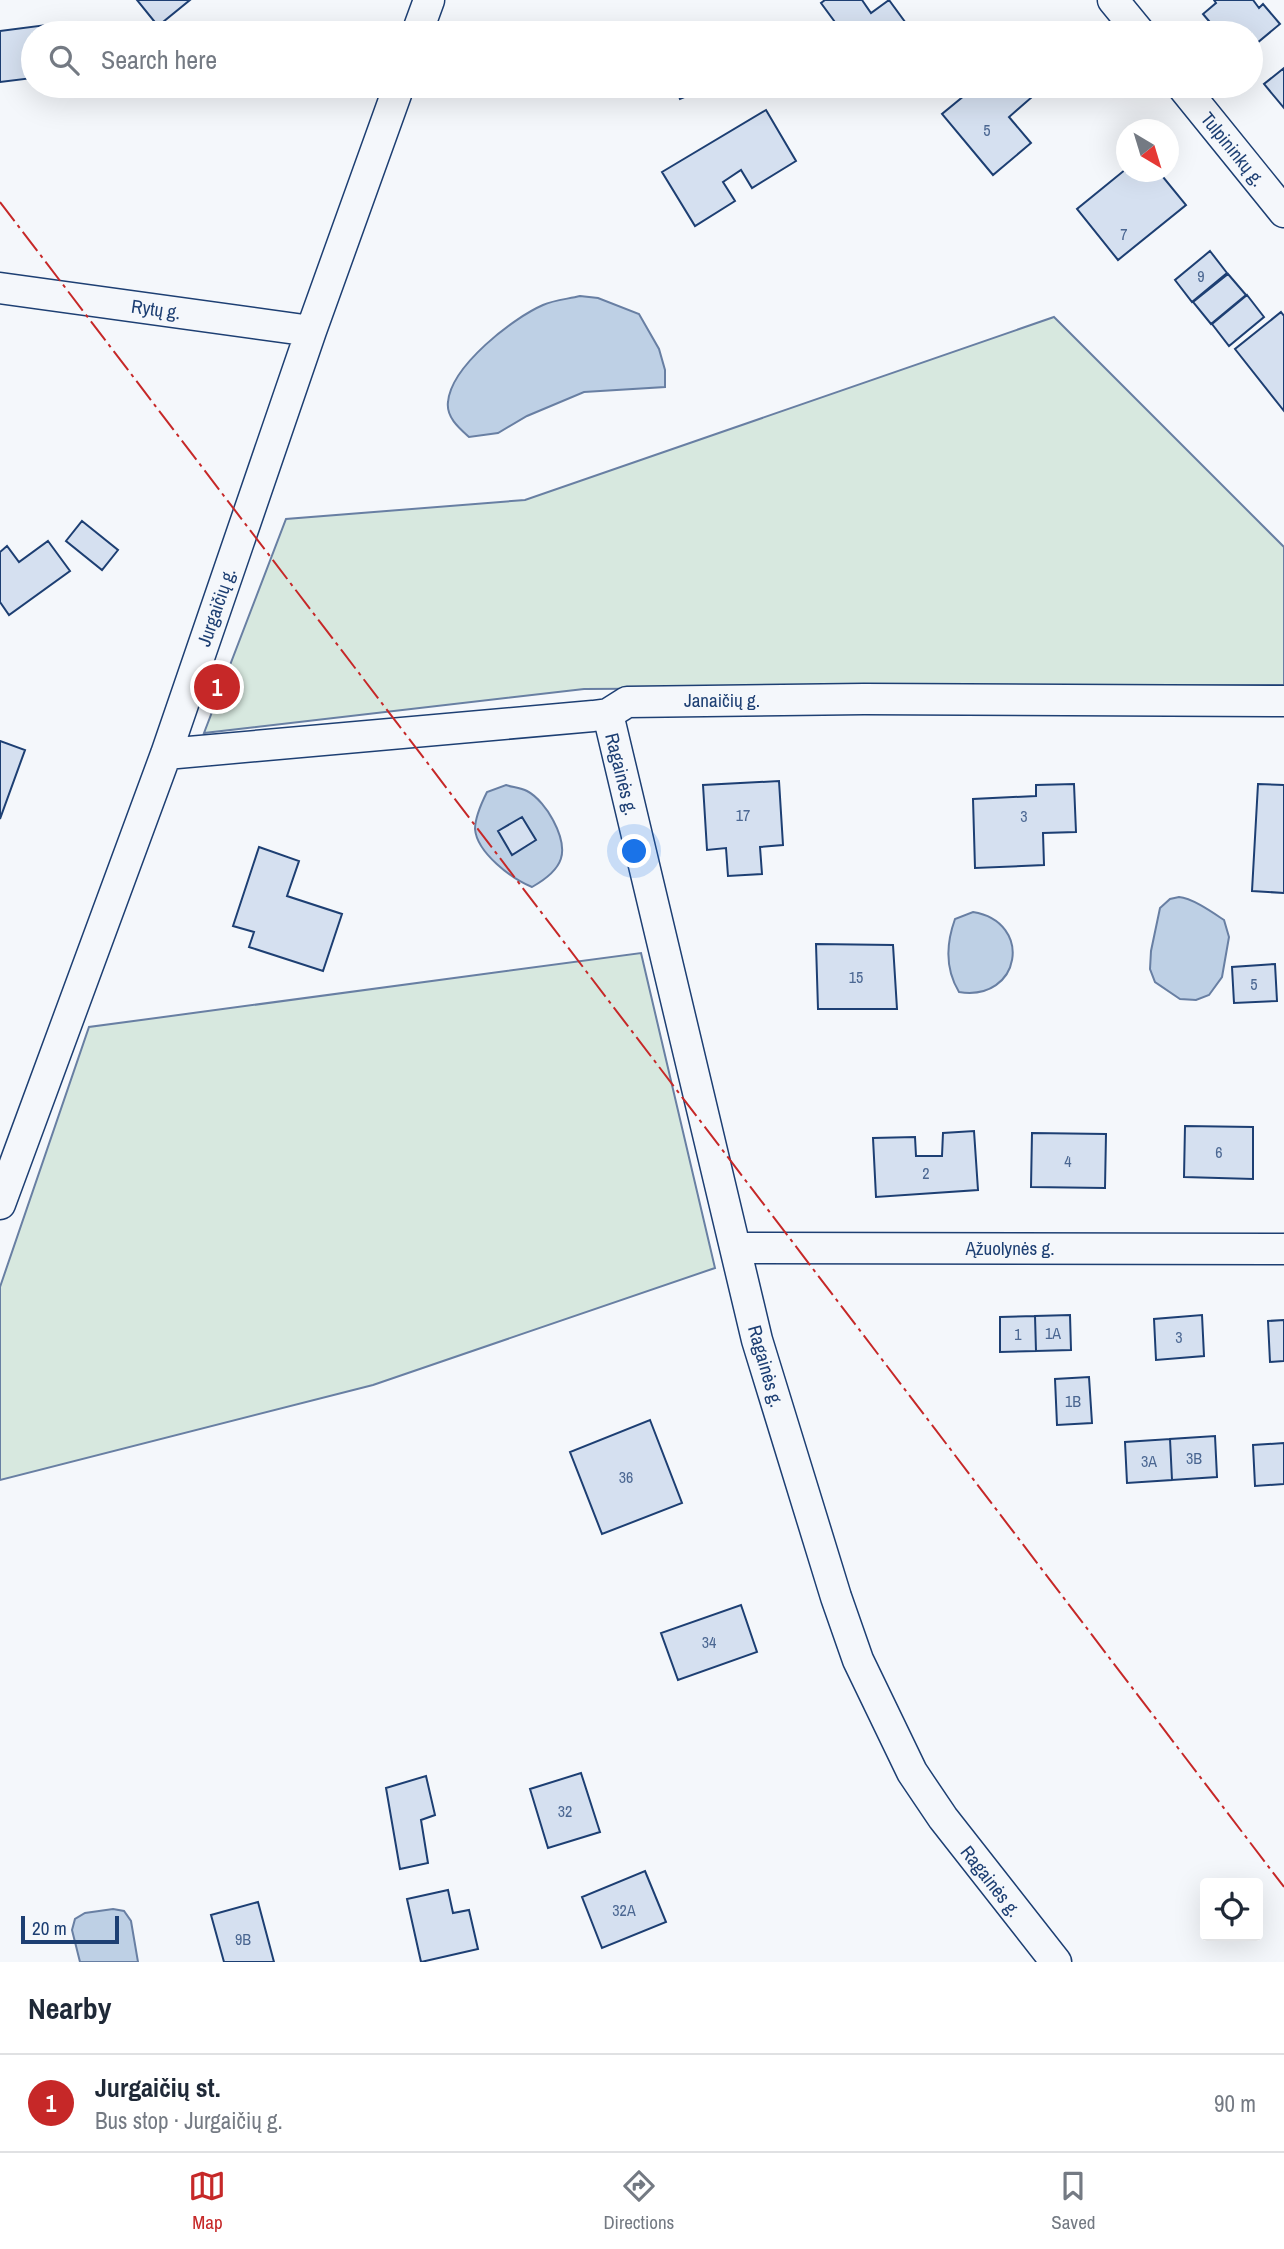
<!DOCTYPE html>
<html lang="en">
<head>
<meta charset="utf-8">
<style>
  body { margin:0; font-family:"Archivo Narrow",sans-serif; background:#f6f6f7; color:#1f2937 }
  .controls { position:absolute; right:21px; bottom:21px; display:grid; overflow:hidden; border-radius:7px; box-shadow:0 7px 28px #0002 }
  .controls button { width:63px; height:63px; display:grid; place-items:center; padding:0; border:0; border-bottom:2px solid #e0e1e3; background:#fff; color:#1f2937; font:35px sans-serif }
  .compass { position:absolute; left:1116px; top:119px; width:63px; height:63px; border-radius:50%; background:#fff; box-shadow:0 7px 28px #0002; rotate:142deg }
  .scale { position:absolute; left:21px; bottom:18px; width:98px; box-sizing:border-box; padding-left:7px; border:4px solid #1d3f73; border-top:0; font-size:19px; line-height:24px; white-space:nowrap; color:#1d3f73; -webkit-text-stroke:5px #f4f7fb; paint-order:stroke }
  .you { position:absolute; left:635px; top:852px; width:24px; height:24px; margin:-18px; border:5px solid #fff; border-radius:50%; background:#1a73e8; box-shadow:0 0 0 10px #1a73e833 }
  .badge { display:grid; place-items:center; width:46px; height:46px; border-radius:50%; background:#c62828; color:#fff; font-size:23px; font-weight:700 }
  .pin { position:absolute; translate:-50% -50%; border:4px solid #fff; box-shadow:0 2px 7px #0006 }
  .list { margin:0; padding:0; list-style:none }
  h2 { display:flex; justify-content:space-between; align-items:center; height:91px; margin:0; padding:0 28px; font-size:30px }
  h2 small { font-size:23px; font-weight:400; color:#747a83 }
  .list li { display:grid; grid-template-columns:46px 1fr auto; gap:21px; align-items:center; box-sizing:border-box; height:98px; padding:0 28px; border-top:2px solid #e0e1e3 }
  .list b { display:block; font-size:26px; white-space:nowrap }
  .list p { margin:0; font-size:23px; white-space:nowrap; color:#747a83 }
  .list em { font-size:23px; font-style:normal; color:#747a83 }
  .icon { flex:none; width:38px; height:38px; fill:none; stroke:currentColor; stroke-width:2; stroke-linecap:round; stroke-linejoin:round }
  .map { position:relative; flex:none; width:1284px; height:1962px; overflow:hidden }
  .search { position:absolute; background:#fff; box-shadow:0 7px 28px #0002; left:21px; right:21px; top:21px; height:77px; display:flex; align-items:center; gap:18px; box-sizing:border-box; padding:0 24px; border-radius:38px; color:#747a83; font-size:26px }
  .sheet { height:189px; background:#fff }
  nav { display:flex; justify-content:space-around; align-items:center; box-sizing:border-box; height:98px; border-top:2px solid #e0e1e3; background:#fff; font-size:19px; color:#747a83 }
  nav a { display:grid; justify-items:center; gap:4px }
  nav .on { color:#c62828 }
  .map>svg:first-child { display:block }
  .green { fill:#d7e8df; stroke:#687fa3; stroke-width:2 }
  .water { fill:#bed0e5; stroke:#687fa3; stroke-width:2 }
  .building { fill:#d5e0f0; stroke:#1d3f73; stroke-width:2 }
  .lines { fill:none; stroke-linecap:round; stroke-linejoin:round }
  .street-casing { stroke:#1d3f73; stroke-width:33 }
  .street { stroke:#f4f7fb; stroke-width:30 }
  .power { stroke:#c62828; stroke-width:2; stroke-dasharray:24 5 3.5 5; stroke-linecap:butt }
  .labels { text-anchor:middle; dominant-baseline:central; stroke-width:5; stroke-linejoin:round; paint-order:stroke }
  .number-label { font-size:16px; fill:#4b6792 }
  .street-label { font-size:19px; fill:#1d3f73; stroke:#f4f7fb }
</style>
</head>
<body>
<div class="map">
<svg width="1284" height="1962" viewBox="0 0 1284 1962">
  <rect width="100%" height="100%" fill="#f4f7fb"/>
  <path class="green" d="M1054,317L1284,547V685L584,689L204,733L286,519L525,500Z
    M641,953L715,1268L373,1385L0,1480V1287L89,1027Z"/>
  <path class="water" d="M580,296L598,298L639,314L659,349L665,370V387L584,392L527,416L498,433L469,437C459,428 446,417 448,402C451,366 513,318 543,305C554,300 568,299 580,296Z
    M506,785C512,787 521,788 527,791C537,796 548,810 553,820C570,852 564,869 532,887C512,879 477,853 475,829C475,817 482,802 487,792Z
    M1179,897C1192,898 1212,912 1224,920L1229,937L1222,977L1209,995L1196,1000L1180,999L1155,982L1150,969L1151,951L1160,908L1170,899Z
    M973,912C1034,922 1021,1002 959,992C945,969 946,944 955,919Z
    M113,1909L124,1911L131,1921L138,1962H80L72,1930L75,1919L85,1913Z"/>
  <path class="building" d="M137,0H190L158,26Z
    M825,0H862L871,13L889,0L908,26L898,33H843L821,3Z
    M1214,0H1253L1259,8L1263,4L1280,24L1251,48V33H1219L1203,14L1216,3Z
    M949,24L957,33H938Z
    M46,25L47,33H33V57L30,58L33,78L0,82V31Z
    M1284,68V108L1264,84Z
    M675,86H699L701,90L680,99Z
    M976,86H986L993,94L1003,86H1022L1032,97L1009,117L1031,143L993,175L942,114Z
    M766,110L796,161L752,188L741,170L723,182L735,201L695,226L662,172Z
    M1126,169V172H1159L1186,205L1118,260L1077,209Z
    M1210,251L1227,273L1192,302L1175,280Z
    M1228,274L1246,295L1211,324L1193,302Z
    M1247,295L1264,317L1229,346L1212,324Z
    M1281,312L1284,316V411L1235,349Z
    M82,521L118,550L102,570L66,541Z
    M48,541L70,571L9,615L0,602V552L7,546L19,562Z
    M0,741L25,750L0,819Z
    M779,781L783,845L760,847L762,874L728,876L726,848L707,850L703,785Z
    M1074,784L1076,832L1043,833L1044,865L975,868L973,799L1036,796V785Z
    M1258,784L1284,785V893L1252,891Z
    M522,817L536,840L512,855L498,831Z
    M259,847L299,861L287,896L342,914L323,971L249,947L254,932L233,926Z
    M816,944L893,945L897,1009H818Z
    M1275,964L1277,1001L1234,1003L1232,967Z
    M1185,1126L1253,1127V1179L1184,1177Z
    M974,1131L978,1190L876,1197L873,1138L915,1137L916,1156H942L943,1133Z
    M1032,1133L1106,1134L1105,1188L1031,1187Z
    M1070,1315L1071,1350L1036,1351L1035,1316Z
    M1202,1315L1204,1356L1156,1360L1154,1319Z
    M1035,1316L1036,1351L1000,1352V1317Z
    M1284,1320V1361L1270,1362L1268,1321Z
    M1089,1377L1092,1423L1057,1425L1055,1379Z
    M650,1420L682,1503L602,1534L570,1452Z
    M1215,1436L1217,1477L1172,1480L1170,1439Z
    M1170,1439L1172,1480L1127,1483L1125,1442Z
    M1284,1443V1484L1255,1486L1253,1445Z
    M741,1605L757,1652L678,1680L661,1633Z
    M581,1773L600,1832L548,1848L530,1789Z
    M426,1776L435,1815L421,1820L428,1863L400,1869L386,1788Z
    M645,1871L666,1922L602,1948L582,1897Z
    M448,1890L453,1913L469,1910L478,1949L421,1962L407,1899Z
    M258,1902L274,1962H224L211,1915Z"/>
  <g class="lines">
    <g class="street-casing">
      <path id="street" d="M1113,0L1140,33
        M417,33L429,0
        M1182,86L1284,212
        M0,288L311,331
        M608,714L757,1340L836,1597L858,1660L912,1772L943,1818L1056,1962
        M166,754L593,716L608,714L627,702L864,699L1284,701
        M0,1204L166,754L311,331L399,86
        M736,1248L1284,1249"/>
    </g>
    <use href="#street" class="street"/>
    <path class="power" d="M0,202L1284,1887"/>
  </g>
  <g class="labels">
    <g class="number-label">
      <text x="987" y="130">5</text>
      <text x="1124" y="234">7</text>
      <text x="1201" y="276">9</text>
      <text x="743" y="815">17</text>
      <text x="1024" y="816">3</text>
      <text x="856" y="977">15</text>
      <text x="1254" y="984">5</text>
      <text x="1219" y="1152">6</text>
      <text x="1068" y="1161">4</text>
      <text x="926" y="1173">2</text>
      <text x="1053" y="1333">1A</text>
      <text x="1018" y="1334">1</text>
      <text x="1179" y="1337">3</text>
      <text x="1073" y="1401">1B</text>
      <text x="1194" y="1458">3B</text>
      <text x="1149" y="1461">3A</text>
      <text x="626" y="1477">36</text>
      <text x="709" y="1642">34</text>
      <text x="565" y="1811">32</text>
      <text x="624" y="1910">32A</text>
      <text x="243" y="1939">9B</text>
    </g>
    <g class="street-label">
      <text transform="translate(1233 149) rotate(51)">Tulpininkų g.</text>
      <text transform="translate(156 309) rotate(8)">Rytų g.</text>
      <text transform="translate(216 607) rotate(-71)">Jurgaičių g.</text>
      <text x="722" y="700">Janaičių g.</text>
      <text transform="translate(622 774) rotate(76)">Ragainės g.</text>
      <text x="1010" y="1248">Ąžuolynės g.</text>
      <text transform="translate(766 1366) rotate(74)">Ragainės g.</text>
      <text transform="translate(991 1881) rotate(52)">Ragainės g.</text>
    </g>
  </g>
</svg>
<div class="controls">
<button><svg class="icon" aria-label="locate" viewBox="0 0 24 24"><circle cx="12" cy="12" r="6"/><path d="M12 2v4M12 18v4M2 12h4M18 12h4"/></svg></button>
</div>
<svg class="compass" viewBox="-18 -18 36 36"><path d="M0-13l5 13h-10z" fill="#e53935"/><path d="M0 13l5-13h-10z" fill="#747a83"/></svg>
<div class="scale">20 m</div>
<div class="you"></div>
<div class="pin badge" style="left:217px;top:687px">1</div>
<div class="search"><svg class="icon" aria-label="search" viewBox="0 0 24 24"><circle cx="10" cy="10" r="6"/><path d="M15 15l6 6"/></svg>Search here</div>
</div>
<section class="sheet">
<h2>Nearby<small></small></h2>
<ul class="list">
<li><span class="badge">1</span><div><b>Jurgaičių st.</b><p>Bus stop · Jurgaičių g.</p></div><em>90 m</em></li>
</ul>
</section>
<nav>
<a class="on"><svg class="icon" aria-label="map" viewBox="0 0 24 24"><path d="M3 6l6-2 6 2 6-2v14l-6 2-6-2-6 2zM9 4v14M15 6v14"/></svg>Map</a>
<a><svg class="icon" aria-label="directions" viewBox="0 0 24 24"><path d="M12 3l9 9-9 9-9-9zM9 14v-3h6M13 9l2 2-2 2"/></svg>Directions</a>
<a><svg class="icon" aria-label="saved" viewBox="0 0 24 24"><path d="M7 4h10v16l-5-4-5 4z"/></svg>Saved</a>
</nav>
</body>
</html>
